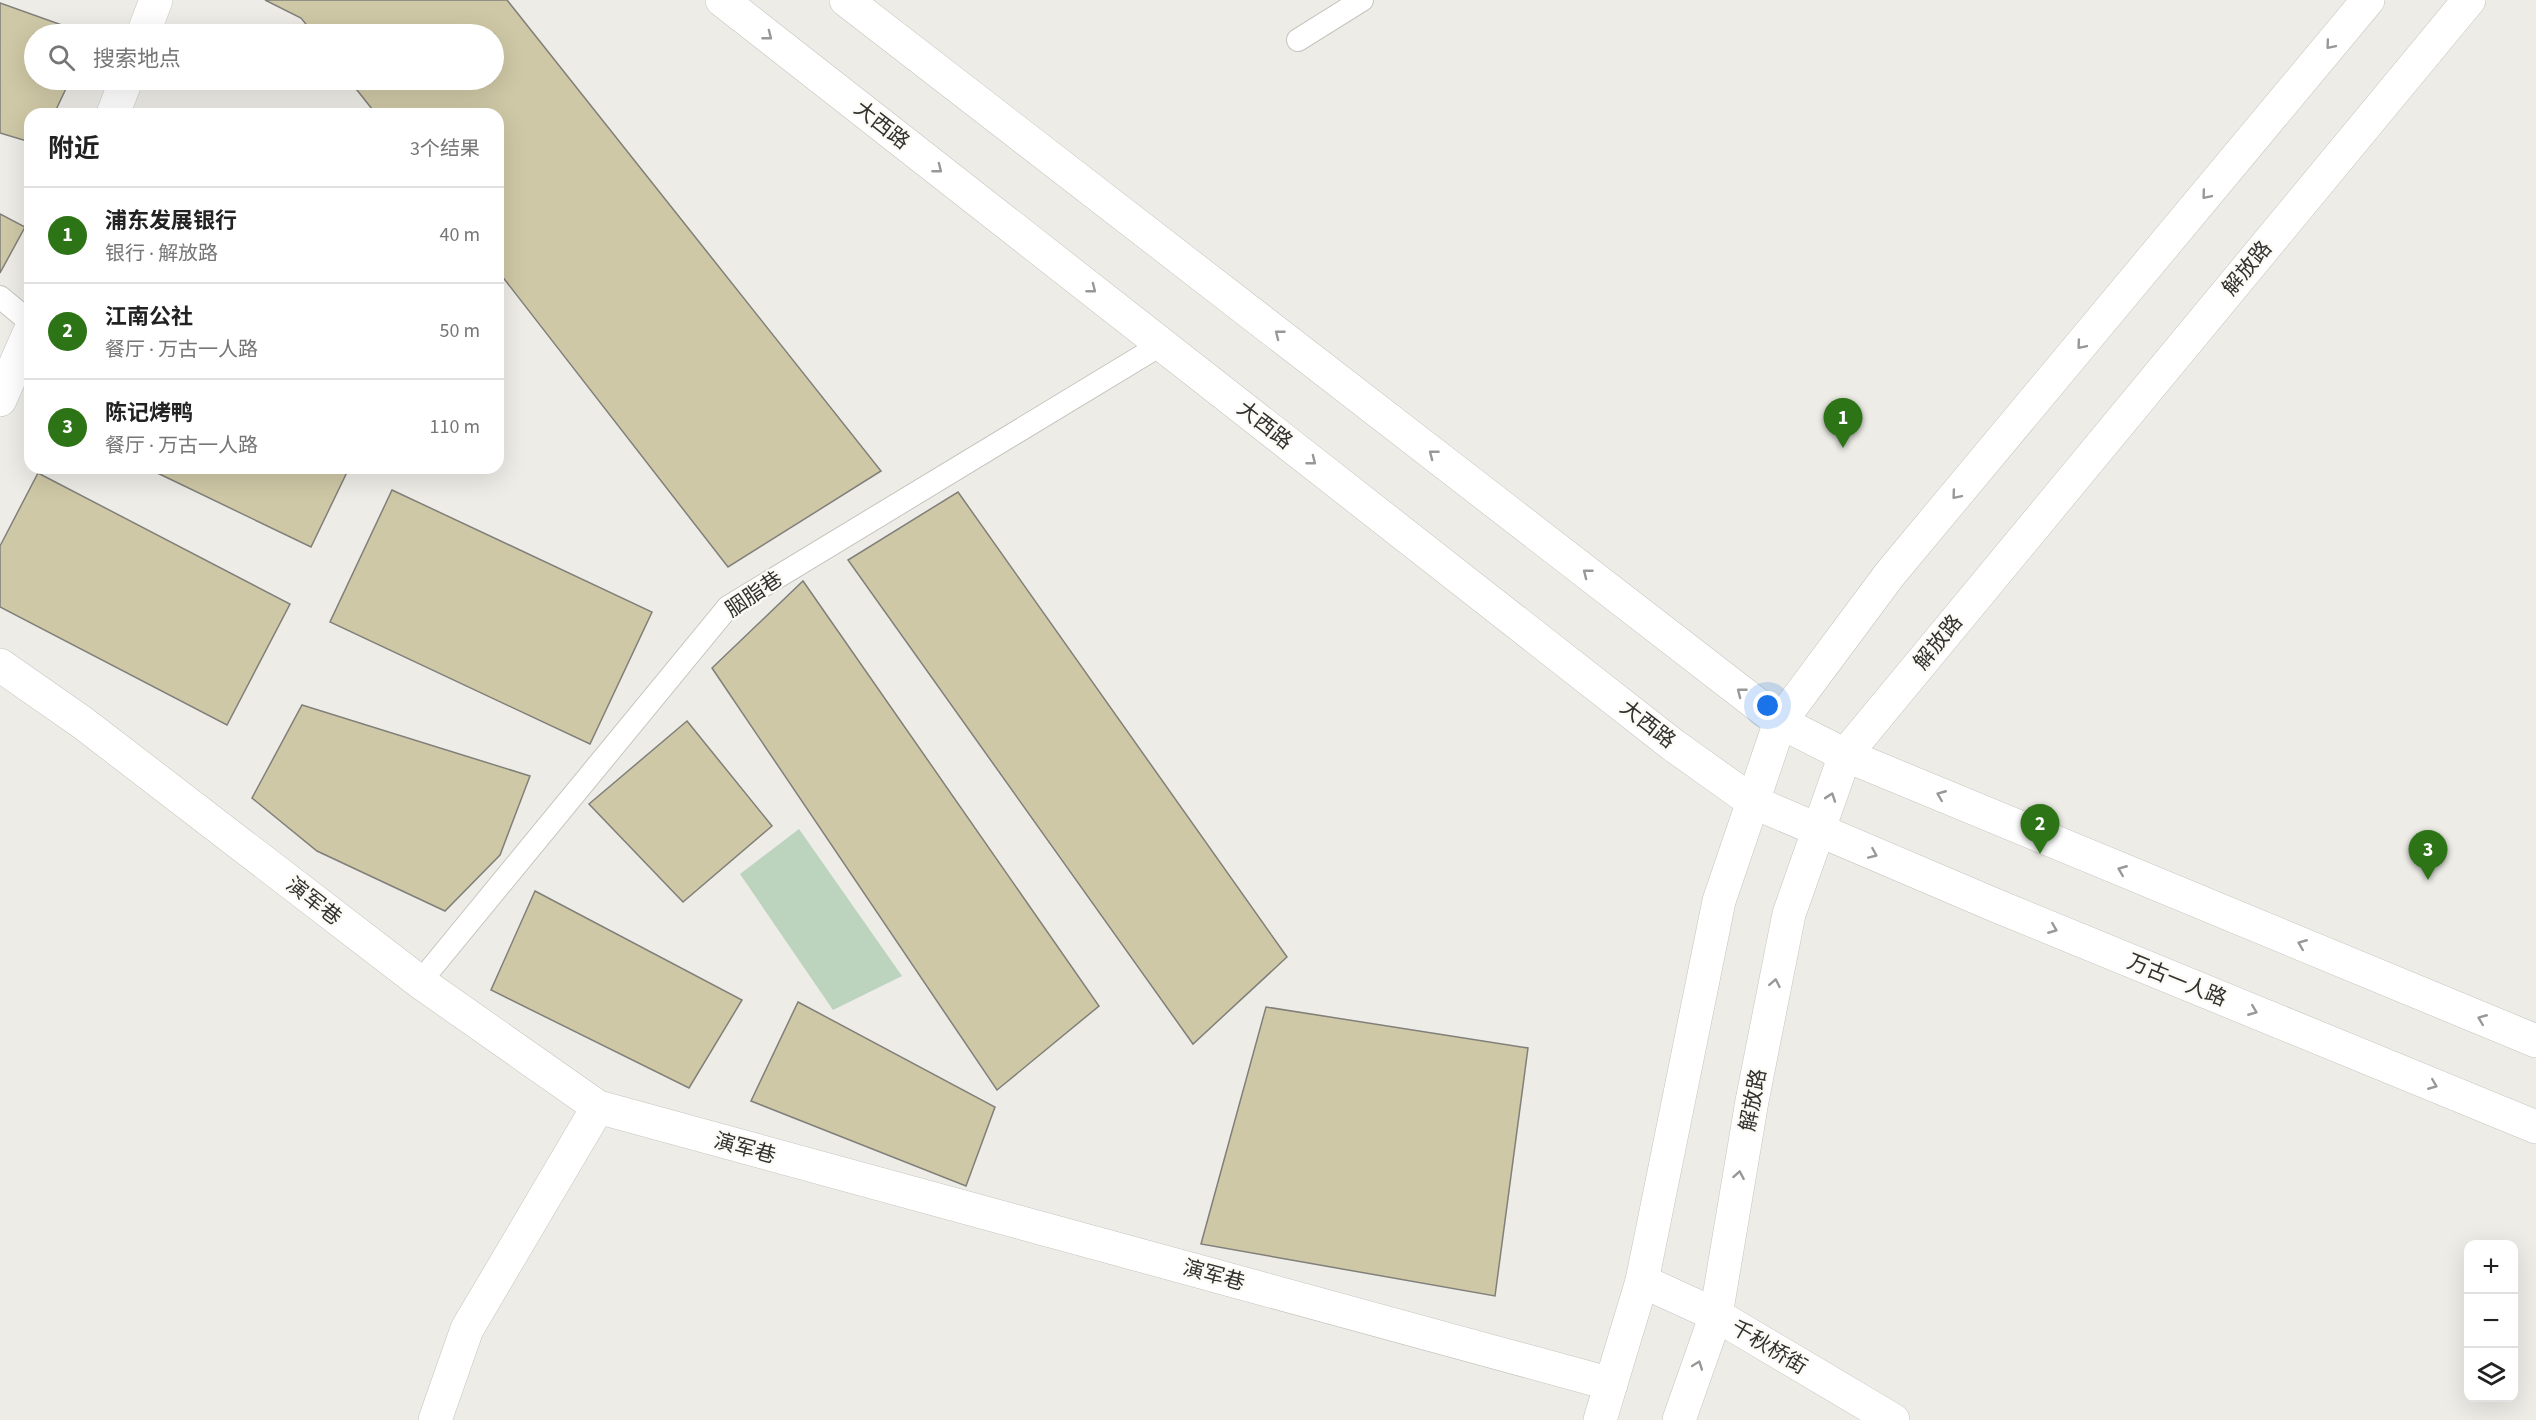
<!DOCTYPE html>
<html lang="zh">
<head>
<meta charset="utf-8">
<style>
  body { margin:0; font-family:"Source Sans 3","Noto Sans SC",sans-serif; background:#f2f2f2; color:#222 }
  .controls { position:absolute; right:18px; bottom:18px; display:grid; overflow:hidden; border-radius:12px; box-shadow:0 6px 24px #0002 }
  .controls button { width:54px; height:54px; display:grid; place-items:center; padding:0; border:0; border-bottom:2px solid #e0e0e0; background:#fff; color:#222; font:30px sans-serif }
  .you { position:absolute; left:1768px; top:706px; width:21px; height:21px; margin:-15px; border:4px solid #fff; border-radius:50%; background:#1a73e8; box-shadow:0 0 0 9px #1a73e833 }
  .badge { display:grid; place-items:center; width:39px; height:39px; border-radius:50%; background:#2d7417; color:#fff; font-size:20px; font-weight:700 }
  .pin { position:absolute; translate:-50% -50px; filter:drop-shadow(0 2px 3px #0008) }
  .pin::after { content:''; position:absolute; top:32px; width:21px; height:18px; background:inherit; clip-path:polygon(0 0,100% 0,50% 100%) }
  .list { margin:0; padding:0; list-style:none }
  h2 { display:flex; justify-content:space-between; align-items:center; height:78px; margin:0; padding:0 24px; font-size:26px }
  h2 small { font-size:20px; font-weight:400; color:#767676 }
  .list li { display:grid; grid-template-columns:39px 1fr auto; gap:18px; align-items:center; box-sizing:border-box; height:96px; padding:0 24px; border-top:2px solid #e0e0e0 }
  .list b { display:block; font-size:22px; white-space:nowrap }
  .list p { margin:0; font-size:20px; white-space:nowrap; color:#767676 }
  .list em { font-size:20px; font-style:normal; color:#767676 }
  .icon { flex:none; width:33px; height:33px; fill:none; stroke:currentColor; stroke-width:2; stroke-linecap:round; stroke-linejoin:round }
  .map { position:relative; flex:none; width:2536px; height:1420px; overflow:hidden }
  .search { position:absolute; background:#fff; box-shadow:0 6px 24px #0002; left:24px; top:24px; width:480px; height:66px; display:flex; align-items:center; gap:15px; box-sizing:border-box; padding:0 21px; border-radius:33px; color:#767676; font-size:22px }
  .panel { position:absolute; background:#fff; box-shadow:0 6px 24px #0002; left:24px; top:108px; width:480px; height:366px; border-radius:18px }
  .map>svg:first-child { display:block }
  .green { fill:#bcd3bd }
  .building { fill:#cfc8a6; stroke:#807f7a; stroke-width:1.5 }
  .lines { fill:none; stroke-linecap:round; stroke-linejoin:round }
  .lane-casing { stroke:#c5c4be; stroke-width:24 }
  .street-casing { stroke:#c5c4be; stroke-width:34 }
  .secondary-casing { stroke:#c5c4be; stroke-width:34 }
  .primary-casing { stroke:#c5c4be; stroke-width:34 }
  .lane { stroke:#fff; stroke-width:22 }
  .street { stroke:#fff; stroke-width:33 }
  .secondary { stroke:#fff; stroke-width:33 }
  .primary { stroke:#fff; stroke-width:33 }
  .oneway { stroke:#989897 }
  .labels { text-anchor:middle; dominant-baseline:central; stroke-width:4.5; stroke-linejoin:round; paint-order:stroke }
  .street-label { font-size:21px; fill:#31312f; stroke:#fbfaf4 }
</style>
</head>
<body>
<div class="map">
<svg width="2536" height="1420" viewBox="0 0 2536 1420">
  <rect width="100%" height="100%" fill="#edece7"/>
  <path class="green" d="M799,829L902,976L833,1010L740,874Z"/>
  <path class="building" d="M265,0H507L881,471L728,567L498,271V114H376L349,80H494V34H314L301,18Z
    M0,3L87,34H34V80H70L54,114H30V142L0,133Z
    M0,214L25,227L0,273Z
    M147,468H349L311,547Z
    M38,473L290,604L227,725L0,607V546Z
    M392,490L652,612L590,744L330,622Z
    M958,492L1287,957L1193,1044L848,560Z
    M803,581L1099,1006L997,1090L712,668Z
    M302,705L530,776L500,855L445,911L317,851L252,798Z
    M687,721L772,826L683,902L589,804Z
    M535,891L742,1000L689,1088L491,990Z
    M798,1002L995,1107L966,1186L751,1101Z
    M1266,1007L1528,1048L1495,1296L1201,1244Z"/>
  <g class="lines">
    <g class="lane-casing">
      <path id="lane" d="M1298,40L1362,0
        M0,297L30,322
        M420,982L728,607L1162,344"/>
    </g>
    <g class="street-casing">
      <path id="street" d="M0,665L83,723L420,982L598,1107L1611,1384
        M1642,1281L1716,1315L1893,1420
        M435,1420L467,1329L598,1107"/>
    </g>
    <g class="secondary-casing">
      <path id="secondary" d="M722,0L1673,745L1753,802L1997,906L2536,1127
        M846,0L1780,722L1845,755L2536,1041
        M143,34L156,0
        M113,114L126,80
        M0,400L30,331"/>
    </g>
    <g class="primary-casing">
      <path id="primary" d="M1600,1420L1642,1281L1719,901L1780,722L1890,574L2368,0
        M1679,1420L1716,1315L1752,1101L1789,914L1845,755L2469,0"/>
    </g>
    <use href="#lane" class="lane"/>
    <use href="#street" class="street"/>
    <use href="#secondary" class="secondary"/>
    <use href="#primary" class="primary"/>
  </g>
  <defs><path id="oneway-chevron" d="M-2-3.5L2.5 0L-2 3.5" fill="none" stroke-width="1.6" stroke-linecap="round" stroke-linejoin="round" transform="scale(1.5)"/></defs>
  <g class="oneway">
    <use href="#oneway-chevron" transform="translate(768 36) rotate(38)"/>
    <use href="#oneway-chevron" transform="translate(2330 45) rotate(130)"/>
    <use href="#oneway-chevron" transform="translate(938 169) rotate(38)"/>
    <use href="#oneway-chevron" transform="translate(2206 195) rotate(130)"/>
    <use href="#oneway-chevron" transform="translate(1092 289) rotate(38)"/>
    <use href="#oneway-chevron" transform="translate(1279 334) rotate(-142)"/>
    <use href="#oneway-chevron" transform="translate(2081 345) rotate(130)"/>
    <use href="#oneway-chevron" transform="translate(1433 454) rotate(-142)"/>
    <use href="#oneway-chevron" transform="translate(1312 461) rotate(38)"/>
    <use href="#oneway-chevron" transform="translate(1956 495) rotate(130)"/>
    <use href="#oneway-chevron" transform="translate(1587 573) rotate(-142)"/>
    <use href="#oneway-chevron" transform="translate(1741 692) rotate(-142)"/>
    <use href="#oneway-chevron" transform="translate(1941 795) rotate(-158)"/>
    <use href="#oneway-chevron" transform="translate(1831 797) rotate(-71)"/>
    <use href="#oneway-chevron" transform="translate(1873 854) rotate(23)"/>
    <use href="#oneway-chevron" transform="translate(2122 870) rotate(-158)"/>
    <use href="#oneway-chevron" transform="translate(2053 929) rotate(22)"/>
    <use href="#oneway-chevron" transform="translate(2302 944) rotate(-158)"/>
    <use href="#oneway-chevron" transform="translate(1775 983) rotate(-79)"/>
    <use href="#oneway-chevron" transform="translate(2253 1011) rotate(22)"/>
    <use href="#oneway-chevron" transform="translate(2482 1019) rotate(-158)"/>
    <use href="#oneway-chevron" transform="translate(2433 1085) rotate(22)"/>
    <use href="#oneway-chevron" transform="translate(1739 1175) rotate(-80)"/>
    <use href="#oneway-chevron" transform="translate(1698 1365) rotate(-70)"/>
  </g>
  <g class="labels">
    <g class="street-label">
      <text transform="translate(882 125) rotate(38)">大西路</text>
      <text transform="translate(2247 268) rotate(-50)">解放路</text>
      <text transform="translate(1265 425) rotate(38)">大西路</text>
      <text transform="translate(754 594) rotate(-34)">胭脂巷</text>
      <text transform="translate(1938 642) rotate(-51)">解放路</text>
      <text transform="translate(1648 724) rotate(38)">大西路</text>
      <text transform="translate(314 901) rotate(38)">演军巷</text>
      <text transform="translate(2177 980) rotate(22)">万古一人路</text>
      <text transform="translate(1753 1100) rotate(-79)">解放路</text>
      <text transform="translate(745 1148) rotate(15)">演军巷</text>
      <text transform="translate(1214 1275) rotate(15)">演军巷</text>
      <text transform="translate(1769 1347) rotate(31)">千秋桥街</text>
    </g>
  </g>
</svg>
<div class="controls">
<button>+</button>
<button>−</button>
<button><svg class="icon" aria-label="layers" viewBox="0 0 24 24"><path d="M12 4l9 5-9 5-9-5zM3 14l9 5 9-5"/></svg></button>
</div>
<div class="you"></div>
<div class="pin badge" style="left:1843px;top:448px">1</div>
<div class="pin badge" style="left:2040px;top:854px">2</div>
<div class="pin badge" style="left:2428px;top:880px">3</div>
<div class="search"><svg class="icon" aria-label="search" viewBox="0 0 24 24"><circle cx="10" cy="10" r="6"/><path d="M15 15l6 6"/></svg>搜索地点</div>
<section class="panel">
<h2>附近<small>3个结果</small></h2>
<ul class="list">
<li><span class="badge">1</span><div><b>浦东发展银行</b><p>银行 · 解放路</p></div><em>40 m</em></li>
<li><span class="badge">2</span><div><b>江南公社</b><p>餐厅 · 万古一人路</p></div><em>50 m</em></li>
<li><span class="badge">3</span><div><b>陈记烤鸭</b><p>餐厅 · 万古一人路</p></div><em>110 m</em></li>
</ul>
</section>
</div>
</body>
</html>
